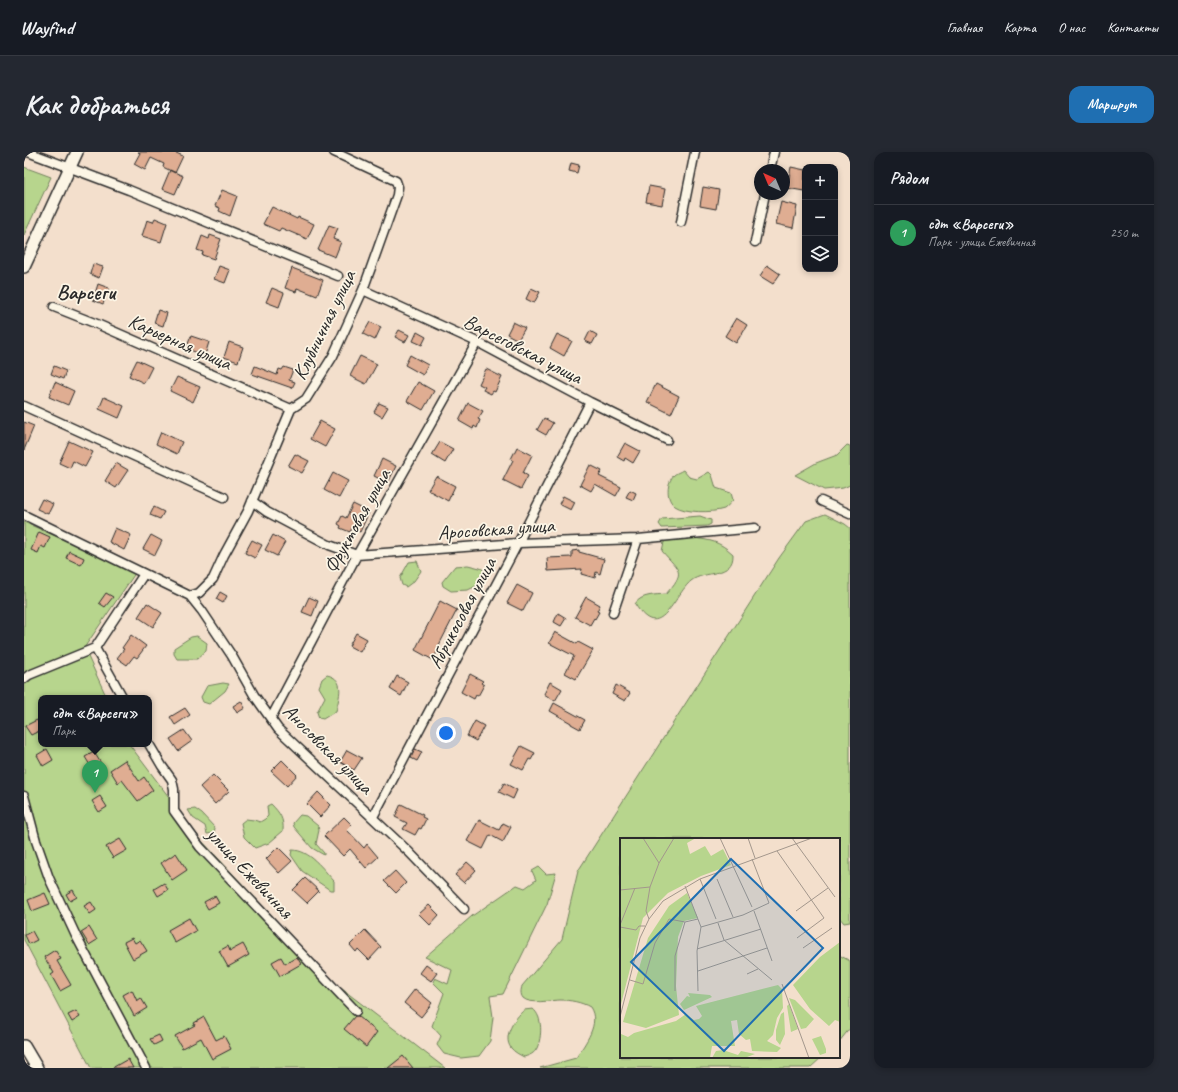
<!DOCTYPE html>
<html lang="ru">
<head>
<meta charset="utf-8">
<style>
  body { margin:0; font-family:Caveat,sans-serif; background:#242831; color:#f1f3f6 }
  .controls { position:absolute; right:12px; top:12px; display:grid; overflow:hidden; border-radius:8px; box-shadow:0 2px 6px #0003 }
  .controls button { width:36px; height:36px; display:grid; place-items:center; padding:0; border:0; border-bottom:1px solid #363941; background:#171b24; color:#f1f3f6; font:20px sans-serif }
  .compass { position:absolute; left:730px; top:12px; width:36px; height:36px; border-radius:50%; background:#171b24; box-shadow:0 2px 6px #0003; rotate:316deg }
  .you { position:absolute; left:422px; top:581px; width:14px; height:14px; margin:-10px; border:3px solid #fff; border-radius:50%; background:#1a73e8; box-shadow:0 0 0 6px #1a73e833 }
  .badge { display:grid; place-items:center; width:26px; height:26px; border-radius:50%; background:#1f6fb2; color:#fff; font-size:13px; font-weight:700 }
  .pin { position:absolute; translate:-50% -33px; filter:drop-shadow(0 1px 2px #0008) }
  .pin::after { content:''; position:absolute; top:21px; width:14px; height:12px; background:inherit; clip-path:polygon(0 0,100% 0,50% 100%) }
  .popup { position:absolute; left:14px; top:543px; width:114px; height:52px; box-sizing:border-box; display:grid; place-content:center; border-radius:8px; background:#171b24; filter:drop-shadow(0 1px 3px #0005); font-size:13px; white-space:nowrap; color:#9ea1a6 }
  .popup b { font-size:15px; color:#f1f3f6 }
  .popup::after { content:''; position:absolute; left:50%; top:100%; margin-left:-8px; border:8px solid transparent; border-top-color:#171b24 }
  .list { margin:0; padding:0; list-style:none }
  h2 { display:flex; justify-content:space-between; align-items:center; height:52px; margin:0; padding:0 16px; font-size:17px }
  h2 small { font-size:13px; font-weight:400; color:#9ea1a6 }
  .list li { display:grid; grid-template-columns:26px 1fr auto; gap:12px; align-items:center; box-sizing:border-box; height:56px; padding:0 16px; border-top:1px solid #363941 }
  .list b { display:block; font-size:15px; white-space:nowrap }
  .list p { margin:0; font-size:13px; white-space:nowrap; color:#9ea1a6 }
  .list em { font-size:13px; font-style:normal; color:#9ea1a6 }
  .icon { flex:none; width:22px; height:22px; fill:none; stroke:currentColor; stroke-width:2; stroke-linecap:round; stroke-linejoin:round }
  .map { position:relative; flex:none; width:826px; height:916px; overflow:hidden; border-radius:12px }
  header { display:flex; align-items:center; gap:24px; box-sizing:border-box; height:56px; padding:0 20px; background:#171b24; border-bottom:1px solid #363941 }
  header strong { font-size:19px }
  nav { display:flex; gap:22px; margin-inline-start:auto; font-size:14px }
  .intro { display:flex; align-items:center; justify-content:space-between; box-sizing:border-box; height:96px; padding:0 24px }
  h1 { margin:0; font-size:28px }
  .button { padding:10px 18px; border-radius:12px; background:#1f6fb2; color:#fff; font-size:14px; font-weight:700 }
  main { display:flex; gap:24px; padding:0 24px }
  aside { flex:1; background:#171b24; border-radius:12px; box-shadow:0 2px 6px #0003 }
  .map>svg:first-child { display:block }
  .green { fill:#b7d58d; stroke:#71805c }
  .building { fill:#dfad92; stroke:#2b2b2b }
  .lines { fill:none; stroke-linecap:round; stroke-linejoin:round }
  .minor-casing { stroke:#2b2b2b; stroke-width:11 }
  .secondary-casing { stroke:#2b2b2b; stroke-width:14 }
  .minor { stroke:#fcf5e5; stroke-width:8 }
  .secondary { stroke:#fcf5e5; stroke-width:11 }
  .labels { text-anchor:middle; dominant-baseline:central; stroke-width:3.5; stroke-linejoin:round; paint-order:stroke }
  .street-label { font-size:20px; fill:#2b2b2b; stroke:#fcf5e5 }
  .neighbourhood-label { font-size:21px; font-weight:bold; fill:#2b2b2b; stroke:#fcf5e5 }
  .inset-road { fill:none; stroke:#a3978c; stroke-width:1 }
  .view { fill:#1f6fb2; fill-opacity:0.15; stroke:#1f6fb2; stroke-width:2 }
  .inset-edge { fill:none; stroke:#2b2b2b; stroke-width:2 }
</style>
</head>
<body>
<header>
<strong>Wayfind</strong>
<nav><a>Главная</a><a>Карта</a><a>О нас</a><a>Контакты</a></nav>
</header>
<div class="intro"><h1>Как добраться</h1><a class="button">Маршрут</a></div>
<main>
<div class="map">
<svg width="826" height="916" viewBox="0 0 826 916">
  <rect width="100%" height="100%" fill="#f3dfcc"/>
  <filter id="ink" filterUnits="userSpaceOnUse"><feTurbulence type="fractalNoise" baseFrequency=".025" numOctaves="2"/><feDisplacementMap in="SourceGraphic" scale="8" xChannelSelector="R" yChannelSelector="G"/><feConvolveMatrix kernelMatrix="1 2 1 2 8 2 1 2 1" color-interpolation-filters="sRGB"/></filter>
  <g filter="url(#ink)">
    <path class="green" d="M0,15L27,25L0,83Z
      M823,293L826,294V333L819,336L800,338L771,323L792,311L813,303Z
      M659,318L665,325L673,327L685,320L688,323L692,336L707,341L709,348C706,351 703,355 700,357C688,361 661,361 651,354C641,347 643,330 650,323C652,321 656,320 659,318Z
      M801,362L821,372L826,376V770L820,771L815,765V687H597V905H798L786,916H516L552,906C561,891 577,872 566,855C557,850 546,848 536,848C527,848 506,853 499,846C496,842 497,838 498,834L538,787L554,719L755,406L782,369Z
      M676,364L687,368V372L683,374L638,376L635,372L638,367Z
      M0,370L112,420L60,496L83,546H17V592H105L178,689L313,833L421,916H67L0,788Z
      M668,386C686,388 695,389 709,402C710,426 680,418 667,429C650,443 636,493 611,452C617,442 632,443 642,442C662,419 656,420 638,399L640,390L643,389Z
      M393,409L397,419L390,429L382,435L378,433L376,426L385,410Z
      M444,413L456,416L462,419V425L454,433L444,438L427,439L419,434L418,430L431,414Z
      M173,484L183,491L182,499L173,507H153L150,502V496L167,485Z
      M303,523C322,527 315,545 312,559L299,567L295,566L293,560L301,545L295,535L298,527Z
      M199,531L205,532L201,539L185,552L179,550L177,545L183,534Z
      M247,652C256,661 260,667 259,679L245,691L231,696L220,685L217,671L222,667L230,668L236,670L241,667L244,664L243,654Z
      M171,657L178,662L191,676L190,681L183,682L181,674L169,666L164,658Z
      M276,663L282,664L294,674L295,678L292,692L300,701V703L288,696L270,675L269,671Z
      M268,698C286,698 299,717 310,729V738H306L278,719L267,703Z
      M515,715L522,722L532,721L523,752L479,842L466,844L469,865L466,889L455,904L437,906L420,902L413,893L417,884L408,874L420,841L409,830L411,826L424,832L428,818L401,805L448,764L493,733L501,736L512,728L508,719Z
      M815,803L826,809V876L815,890Z
      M509,857C519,865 518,885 513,896C510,902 506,903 500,905C496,903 490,900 487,896C478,884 491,866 500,858Z"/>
    <path class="building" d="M114,0H150L159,4L151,21L139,15L140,12L127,6L121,18L110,12L116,1Z
      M547,11L555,13L553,21L545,19Z
      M767,15L781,18L780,39L763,36Z
      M146,18L159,24L151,42L138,37Z
      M625,34L641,37L638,53L622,50Z
      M679,35L695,38L692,57L676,54Z
      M198,38L213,44L206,64L195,59L196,56L191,54Z
      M757,50L773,54L769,76L752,72Z
      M248,55L273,67L274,65L290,72L283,87L257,76L255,79L239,72Z
      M131,66L143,71L137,90L118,84L123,68L129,70Z
      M305,73L314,76L309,87L317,90L311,105L294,98Z
      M186,83L197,87L190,107L178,103L179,100L173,98L178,84L185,87Z
      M69,112L79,115L75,126L66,122Z
      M743,113L756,122L749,132L736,124Z
      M195,114L206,118L201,131L190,127Z
      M268,116L299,128L293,144L273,136L272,140L261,136Z
      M74,132L85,136L79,152L69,148Z
      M248,136L260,141L255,155L242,150Z
      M507,136L516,140L510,151L502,147Z
      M134,158L143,161L139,174L130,171Z
      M712,166L723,173L712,191L701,184Z
      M346,170L357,175L351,188L339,182Z
      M489,170L501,176L494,188L483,182Z
      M375,178L385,183L381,190L371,185Z
      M566,179L573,183L568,192L561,189Z
      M393,180L402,185L398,193L389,189Z
      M533,182L548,189L540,204L526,196Z
      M167,184L185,190L181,203L162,197Z
      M205,190L219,195L214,210L200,205Z
      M386,203L404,213L399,223L381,213Z
      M336,204L353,212L342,232L326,224Z
      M113,208L128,215L120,231L105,224Z
      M30,214L42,219L39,227L27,222Z
      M231,214L253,223L255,217L258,218L260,215L269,218L265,228L271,230L268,236L228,222Z
      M462,217L478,225L471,240L469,239L467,242L459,238L461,235L455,232Z
      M153,225L176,235L169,250L146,239Z
      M31,230L50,239L44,253L25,245Z
      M394,230L410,239L399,258L383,249Z
      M632,232L655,244L647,262L623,250Z
      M80,245L100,254L95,266L75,257Z
      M355,251L364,255L358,265L350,260Z
      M444,251L459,259L454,267L456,268L453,276L450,274L449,277L435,269Z
      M520,266L529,271L522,283L513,278Z
      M296,269L311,277L301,295L286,287Z
      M0,270L10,274L0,298Z
      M137,280L158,290L153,302L132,292Z
      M45,289L69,300L61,315L49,309L46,316L35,311Z
      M416,290L429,297L421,311L408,303Z
      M601,291L616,299L609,311L601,306L600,309L593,305Z
      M493,295L508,303L499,321L504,324L497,337L479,328L489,308L487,307Z
      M271,302L285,309L278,321L264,314Z
      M358,307L372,314L364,331L350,324Z
      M92,311L104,318L92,336L81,329Z
      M566,313L578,319L575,324L597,335L592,344L571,332L567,339L556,333Z
      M309,321L324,329L315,346L300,338Z
      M412,324L431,334L424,349L404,338Z
      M606,338L612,341L609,348L602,345Z
      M539,344L551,350L547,358L535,352Z
      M18,347L29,352L24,362L13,357Z
      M329,352L345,360L336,380L328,376L326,380L316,376L317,374L314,372L318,364L322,366Z
      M130,355L140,360L136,367L126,363Z
      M91,376L107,383L100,398L85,390Z
      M15,380L26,385L21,396L17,394L14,401L7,398Z
      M127,383L138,389L131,403L119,397Z
      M249,383L261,390L253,404L241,398Z
      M228,388L238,393L231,406L221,401Z
      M555,398V400L580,407L576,422L572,420L571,426L557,422L558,417L524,419L523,406L548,405V399Z
      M45,399L60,406L57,413L42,406Z
      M493,433L508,441L499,459L483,451Z
      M196,440L203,444L199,451L192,447Z
      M82,441L89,445L81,455L75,451Z
      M285,445L294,449L288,464L278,460Z
      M562,445L576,453L573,459L575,460L571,467L570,466L566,473L551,465Z
      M416,449L433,458L415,493L416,494L409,508L391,498Z
      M123,451L138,461L129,475L114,465Z
      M534,461L542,466L537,474L530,470Z
      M531,480L553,492L554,490L569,498L552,527L541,521L550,504L525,491Z
      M332,481L343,487L336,500L325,494Z
      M107,483L122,494L113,506L110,504L103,513L93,506L100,497L98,496Z
      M446,522L459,529L457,531L460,533L454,544L452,543L450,547L437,540Z
      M373,524L384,530L377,544L366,537Z
      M526,530L538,537L531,549L520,542Z
      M592,533L606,541L601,549L588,542Z
      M217,549L221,556L213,561L209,554Z
      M530,551L561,568L556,577L547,572V571L526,559Z
      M161,556L166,563L151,573L146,565Z
      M13,568L17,575V578L7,583L1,574Z
      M451,569L460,574L452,589L443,584Z
      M160,578L168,589L154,599L146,587Z
      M497,594L511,601L507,608L505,607L499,618L487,612Z
      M23,597L29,608L19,614L13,603Z
      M391,597L398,600L393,609L387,606Z
      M323,598L338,606L330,618L316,610Z
      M70,600L78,613L69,618L61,605Z
      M101,608L115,629L120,625L129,638L114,649L98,628L94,631L86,618Z
      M258,608L273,623L263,634L247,619Z
      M189,623L205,639L191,652L176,635Z
      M480,631L493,638L489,647L475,640Z
      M294,640L307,653L296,665L283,652Z
      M76,644L83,655L75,660L68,649Z
      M377,652L399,663L398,665L402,667L397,677L395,676L391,683L379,677L383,671L371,665Z
      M320,665L328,673L323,678L340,696L343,692L354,705L342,716L326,697L319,704L300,684Z
      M455,668L475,678L479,671L487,675L479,690L466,683L459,697L443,689Z
      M96,687L103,698L89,706L82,695Z
      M254,695L268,709L255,721L242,707Z
      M152,701L163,718L148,728L137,711Z
      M443,710L452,718L440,731L431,723Z
      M371,719L382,731L372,741L360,729Z
      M281,726L295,739L283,751L269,738Z
      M140,731L144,738L134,744L130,737Z
      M49,738L53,745L46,749L42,742Z
      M21,741L26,752L8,759L4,748Z
      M191,744L195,751L184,757L180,750Z
      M67,750L72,758L66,762L60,754Z
      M405,753L415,763L406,773L395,762Z
      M165,766L172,779L151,791L144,778Z
      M65,775L73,788L65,793L57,780Z
      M341,778L357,795L345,808L334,797L332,800L326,793Z
      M8,779L13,788L5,792L1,783Z
      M108,786L111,791L116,788L123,799L109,807L100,790Z
      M219,792L225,803L204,815L195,799L204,794L206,799Z
      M31,798L37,807L33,809L47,833L36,839L27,823L30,821L20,805Z
      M257,805L261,812L273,805L277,812L256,824L248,810Z
      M402,813L413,821L407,829L396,821Z
      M391,837L408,851L397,865L380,851Z
      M108,838L113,849L117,846L123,856L110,864L99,843Z
      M52,859L56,865L48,870L44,863Z
      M331,864H334L353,880L342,895L320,877Z
      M180,865L192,888L200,884L207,897L188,907L177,886L158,896L151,884L171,873L170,871Z
      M135,883L138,889L130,893L126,887Z
      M379,904L389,916H364Z
      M104,907L109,916H88Z"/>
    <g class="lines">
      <g class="minor-casing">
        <path id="minor" d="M4,0L105,38L314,124
          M746,18L750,0
          M657,70L671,0
          M731,90L741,42
          M339,138L453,190L566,250L643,288
          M30,155L73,172L267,257
          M0,254L200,345
          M228,349L243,360L305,393L333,403L494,391L614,387L731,376
          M797,349L826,362
          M0,363L166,444L178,459L208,504L230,543L254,577L385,700L440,757
          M166,444L175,441L189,427L200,403L224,359L267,257L282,247L309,204L339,138L373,43L374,35L372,29L310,0
          M589,461L614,387
          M71,496L99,546
          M0,527L5,523L71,496L120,422
          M247,566L333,403L453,190
          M125,592L138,614L148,628L150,637V659L176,695L332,859
          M0,644L12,689L25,726L52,784L122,916
          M349,665L494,391L566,250"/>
      </g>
      <g class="secondary-casing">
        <path id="secondary" d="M0,115L53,0
          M0,894L13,916"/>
      </g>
      <use href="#minor" class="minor"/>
      <use href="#secondary" class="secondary"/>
    </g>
  </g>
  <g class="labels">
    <g class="street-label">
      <text transform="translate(300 173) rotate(-64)">Клубничная улица</text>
      <text transform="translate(156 190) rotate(24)">Карьерная улица</text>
      <text transform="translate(499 197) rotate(27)">Варсеговская улица</text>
      <text transform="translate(333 369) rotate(-61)">Фруктовая улица</text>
      <text transform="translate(472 377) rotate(-4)">Аросовская улица</text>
      <text transform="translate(438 461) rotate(-62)">Абрикосовая улица</text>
      <text transform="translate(304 597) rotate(45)">Аносовская улица</text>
      <text transform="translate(226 721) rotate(47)">улица Ежевичная</text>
    </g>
    <g class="neighbourhood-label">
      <text x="62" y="140">Варсеги</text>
    </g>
  </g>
  <g transform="translate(596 686)">
    <rect width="220" height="220" fill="#f3dfcc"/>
    <path d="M0,0H76L67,5L70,16L85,8L91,18L103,11L111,27L81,38L48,55L23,80L0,170ZM67,55L78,80L64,83L58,99L56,148L59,177L26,190L3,184L28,100L49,68ZM220,104V184L215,182L209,188L190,171L173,147L200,119ZM158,147L162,151L163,170L157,180L153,197L147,203L161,210L157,214L132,213L130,201L126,202L119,196L117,182L111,183L115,208H92L90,220H0L1,196L8,199L14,195L56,183L66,176L74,182L79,181L82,178L76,168ZM68,155L90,157L92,159L64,172L60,166L67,158L70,159ZM169,160L175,162L194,181L186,190L181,191ZM169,166L178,191L171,194L167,168ZM164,174L165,196L160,207L156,202V192L161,176ZM201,198L206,211V215L200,217L192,201ZM103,212L118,217L121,213L135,216L127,219L92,220L96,213Z" fill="#b7d58d"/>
    <path class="inset-road" d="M23,0L39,25M100,0L132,69M128,0L135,20M172,0L215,59M157,13L204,80L177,100M80,41L96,81M97,41L113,79M65,48L81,89L77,113L78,153M0,52L30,49M134,73L152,123M176,73L208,50M29,81L26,73L30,49L39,25L54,0M98,85L104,102L152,142M0,87L15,50M0,89L16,92L19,88H25M81,89L123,77L149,65L132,21M183,110L212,90M77,111L141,91M78,133L147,110M127,136L138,131M10,142L23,146L35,105L49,81L65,84L78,81M162,146L189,220M55,153V118L65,84M0,179L20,100L29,81L43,63L80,41L192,0"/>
    <path class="view" d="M111,21L203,110L104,213L11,124Z"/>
    <rect width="220" height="220" class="inset-edge"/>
  </g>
</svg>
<div class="controls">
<button>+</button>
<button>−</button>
<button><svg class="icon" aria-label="layers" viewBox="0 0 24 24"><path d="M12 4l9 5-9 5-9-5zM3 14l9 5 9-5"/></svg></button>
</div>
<svg class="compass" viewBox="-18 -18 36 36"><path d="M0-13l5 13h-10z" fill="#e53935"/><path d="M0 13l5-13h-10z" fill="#9ea1a6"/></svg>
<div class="you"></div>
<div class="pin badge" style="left:71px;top:641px;background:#2e9e5b">1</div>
<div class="popup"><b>сдт «Варсеги»</b>Парк</div>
</div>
<aside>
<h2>Рядом<small></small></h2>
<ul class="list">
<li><span class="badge" style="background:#2e9e5b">1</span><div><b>сдт «Варсеги»</b><p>Парк · улица Ежевичная</p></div><em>250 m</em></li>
</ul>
</aside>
</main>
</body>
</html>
